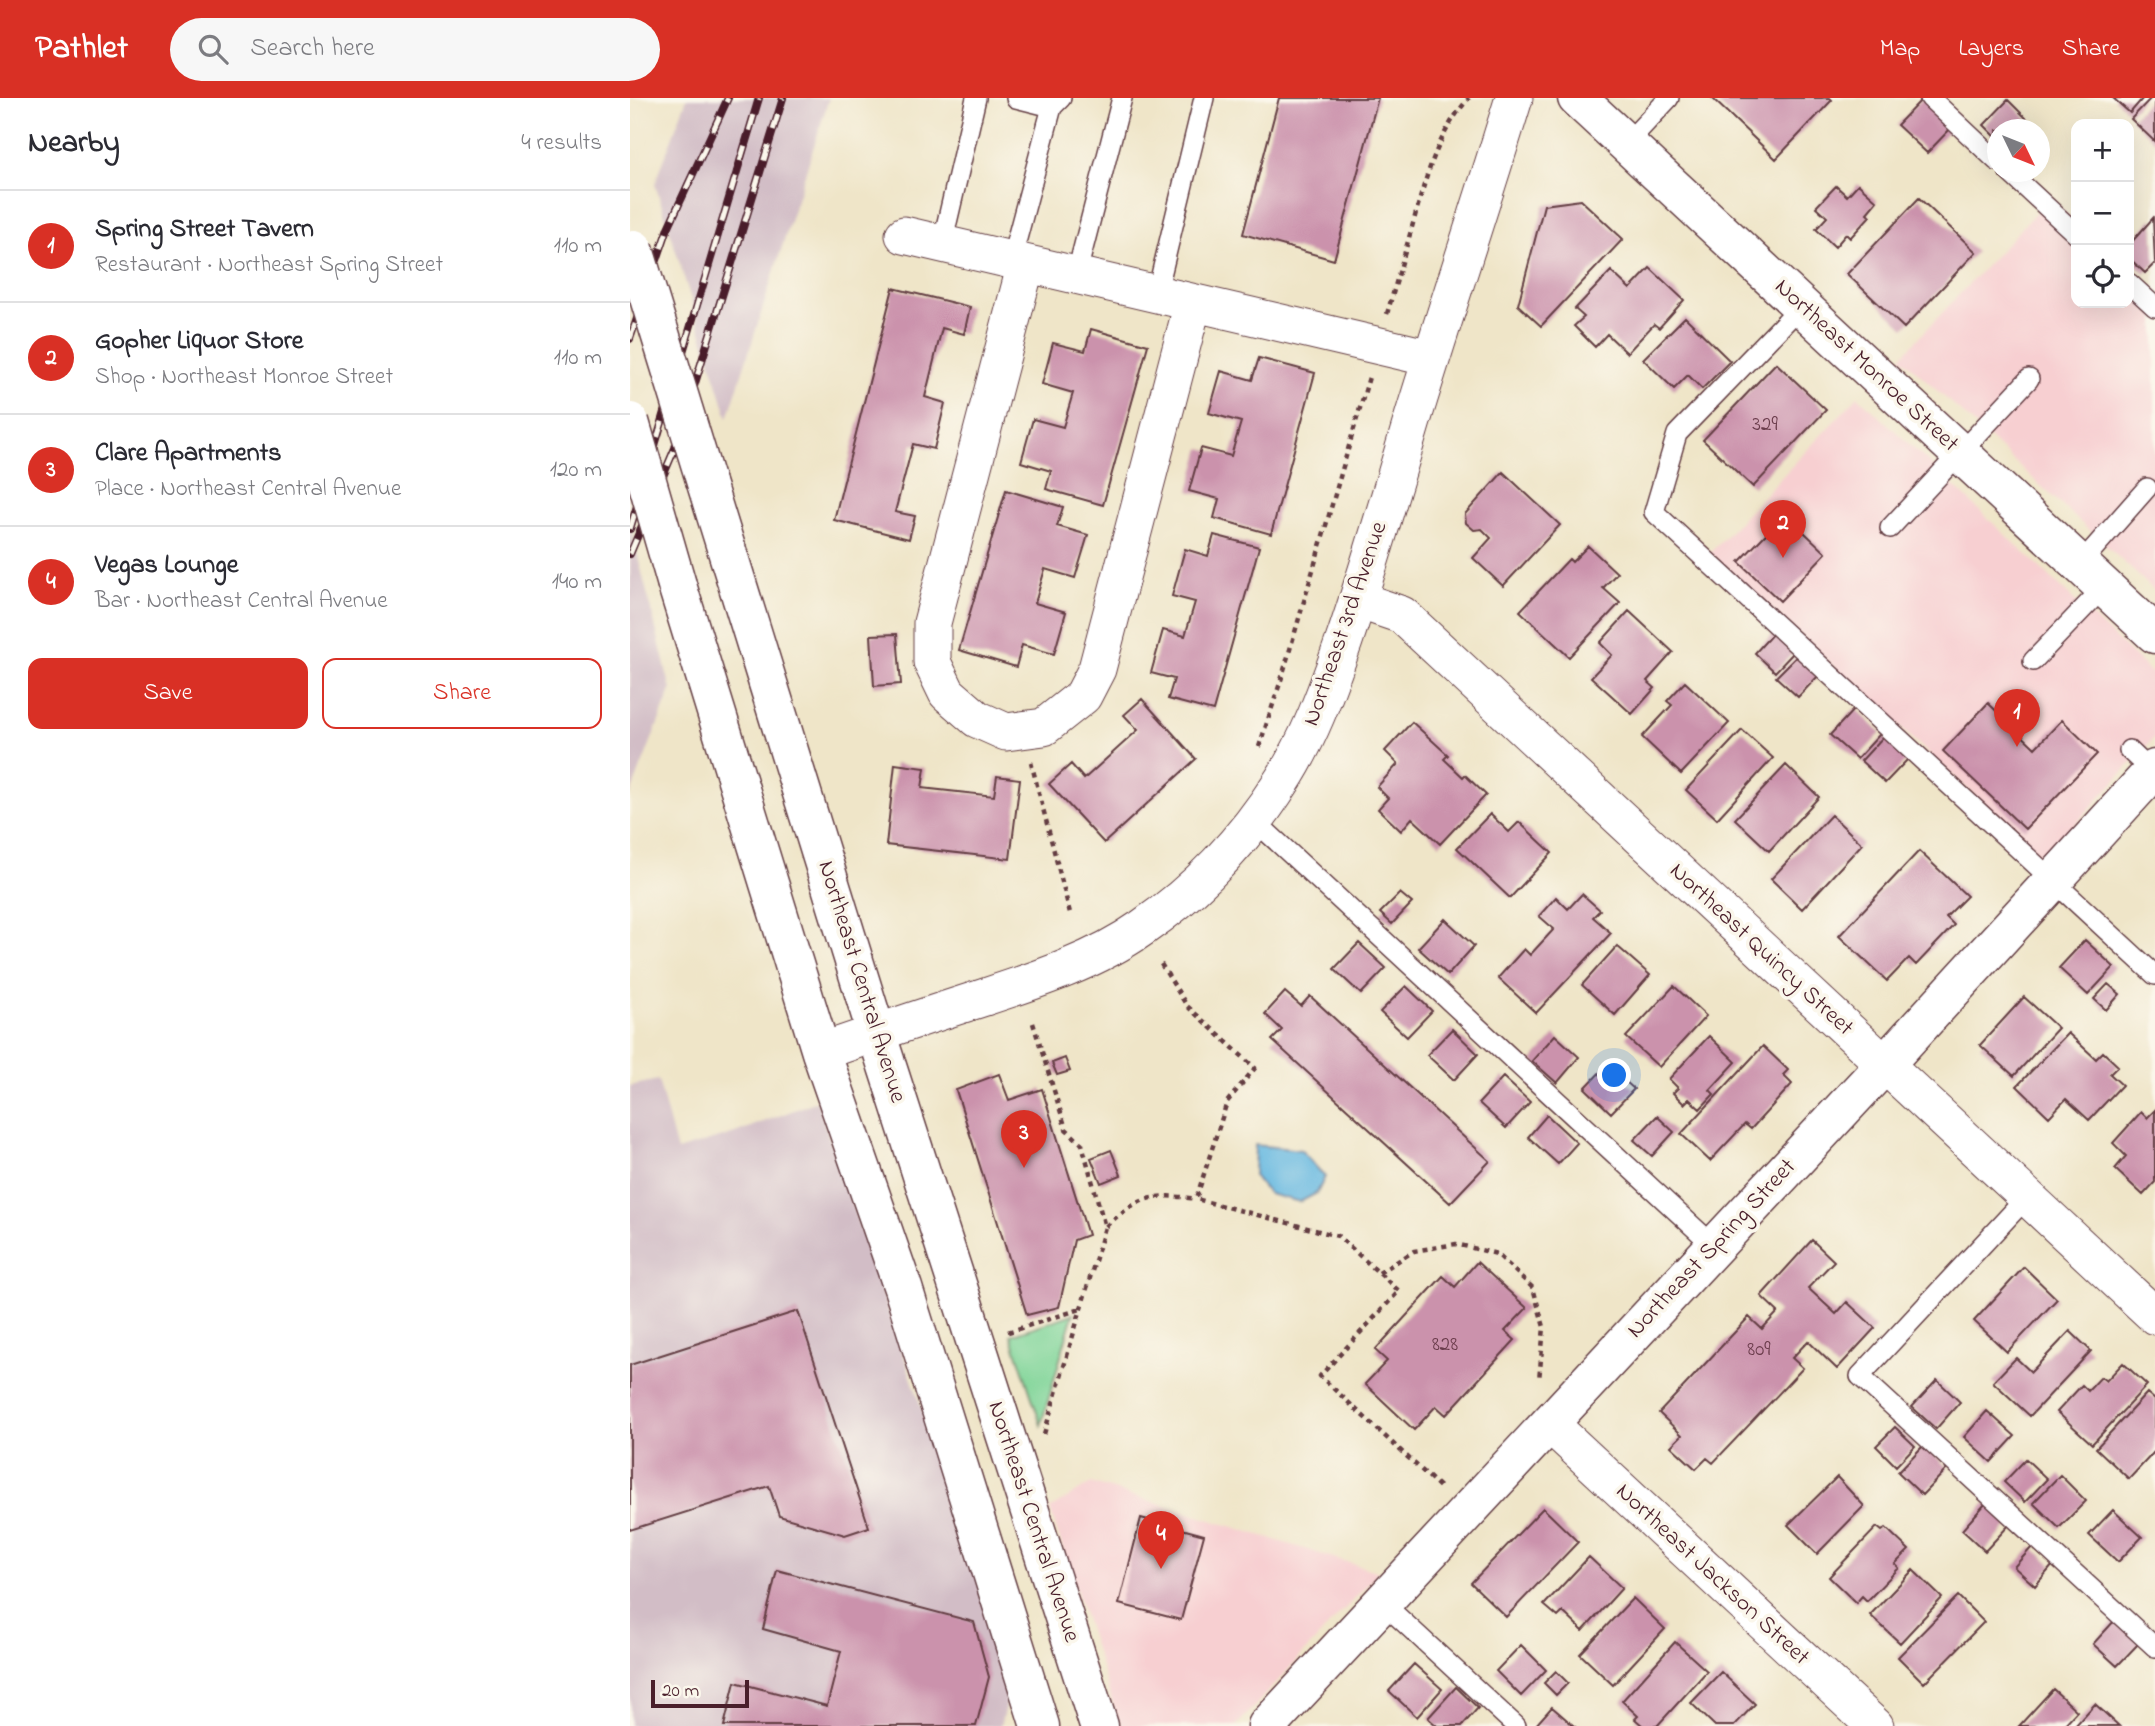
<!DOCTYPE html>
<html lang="en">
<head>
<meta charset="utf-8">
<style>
  body { margin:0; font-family:"Indie Flower",sans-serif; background:#f7f7f7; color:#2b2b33 }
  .controls { position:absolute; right:21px; top:21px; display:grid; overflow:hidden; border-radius:14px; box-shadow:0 7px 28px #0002 }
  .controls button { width:63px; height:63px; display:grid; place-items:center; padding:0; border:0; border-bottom:2px solid #e1e1e2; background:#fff; color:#2b2b33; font:35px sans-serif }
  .compass { position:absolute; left:1357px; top:21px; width:63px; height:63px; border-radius:50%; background:#fff; box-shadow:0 7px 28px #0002; rotate:133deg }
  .scale { position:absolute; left:21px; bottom:18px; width:98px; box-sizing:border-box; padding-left:7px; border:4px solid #4a1f2b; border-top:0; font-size:19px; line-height:24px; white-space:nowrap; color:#4a1f2b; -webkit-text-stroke:5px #fbf7ec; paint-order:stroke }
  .you { position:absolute; left:985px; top:978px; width:24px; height:24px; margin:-18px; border:5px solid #fff; border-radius:50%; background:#1a73e8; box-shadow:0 0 0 10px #1a73e833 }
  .badge { display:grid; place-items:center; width:46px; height:46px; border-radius:50%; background:#d93025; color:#fff; font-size:23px; font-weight:700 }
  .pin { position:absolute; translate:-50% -58px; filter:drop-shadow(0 2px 4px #0008) }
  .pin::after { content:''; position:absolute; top:37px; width:24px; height:21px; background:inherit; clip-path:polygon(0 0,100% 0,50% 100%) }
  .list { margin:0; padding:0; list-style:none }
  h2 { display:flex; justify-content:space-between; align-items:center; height:91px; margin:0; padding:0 28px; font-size:30px }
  h2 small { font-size:23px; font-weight:400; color:#7c7c81 }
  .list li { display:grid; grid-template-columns:46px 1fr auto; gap:21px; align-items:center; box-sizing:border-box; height:112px; padding:0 28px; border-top:2px solid #e1e1e2 }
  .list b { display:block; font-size:26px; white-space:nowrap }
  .list p { margin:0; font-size:23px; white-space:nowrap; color:#7c7c81 }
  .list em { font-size:23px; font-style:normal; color:#7c7c81 }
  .actions { display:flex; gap:14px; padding:21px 28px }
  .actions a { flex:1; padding:16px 0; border:2px solid #d93025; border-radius:14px; text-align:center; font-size:24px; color:#d93025 }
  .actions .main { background:#d93025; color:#fff }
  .icon { flex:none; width:38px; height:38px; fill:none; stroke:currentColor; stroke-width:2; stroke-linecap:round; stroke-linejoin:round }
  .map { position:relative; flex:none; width:1525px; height:1628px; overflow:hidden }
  header { display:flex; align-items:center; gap:42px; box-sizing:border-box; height:98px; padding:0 35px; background:#d93025; color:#fff }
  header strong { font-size:33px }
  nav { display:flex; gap:38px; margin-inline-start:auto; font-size:24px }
  .search { width:490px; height:63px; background:#f7f7f7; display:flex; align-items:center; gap:18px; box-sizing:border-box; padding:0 24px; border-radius:38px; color:#7c7c81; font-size:26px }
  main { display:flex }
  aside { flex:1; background:#fff }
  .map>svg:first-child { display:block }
  .built { fill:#f7cfd1 }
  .industrial { fill:#d2bdc6 }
  .green { fill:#7ed497; stroke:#647a61; stroke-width:2 }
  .water { fill:#64b7e0; stroke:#576b86; stroke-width:2 }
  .building { fill:#cb92ac }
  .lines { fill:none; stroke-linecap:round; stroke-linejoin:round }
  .service-casing { stroke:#633d43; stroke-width:22 }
  .minor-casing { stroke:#633d43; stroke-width:39 }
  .tertiary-casing { stroke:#633d43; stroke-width:41 }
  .primary-casing { stroke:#633d43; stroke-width:41 }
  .path { stroke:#633d43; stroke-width:4.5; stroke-dasharray:5 5; stroke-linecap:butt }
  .service { stroke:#fff; stroke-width:19 }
  .minor { stroke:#fff; stroke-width:37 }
  .tertiary { stroke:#fff; stroke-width:38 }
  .primary { stroke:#fff; stroke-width:38 }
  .rail-casing { stroke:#4a1f2b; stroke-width:8 }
  .rail { stroke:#fbf7ec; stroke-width:5; stroke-dasharray:16; stroke-linecap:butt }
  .primary-bridge-casing { stroke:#633d43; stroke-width:41; stroke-linecap:butt }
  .primary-bridge { stroke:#fff; stroke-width:38 }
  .labels { text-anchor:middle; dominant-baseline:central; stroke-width:7; stroke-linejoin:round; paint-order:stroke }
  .number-label { font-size:21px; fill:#6a3c4b }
  .street-label { font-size:24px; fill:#4a1f2b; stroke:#fbf7ec }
</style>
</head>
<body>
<header>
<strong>Pathlet</strong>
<div class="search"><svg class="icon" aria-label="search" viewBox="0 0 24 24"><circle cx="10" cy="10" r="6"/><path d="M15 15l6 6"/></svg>Search here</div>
<nav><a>Map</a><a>Layers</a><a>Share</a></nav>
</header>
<main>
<aside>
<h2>Nearby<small>4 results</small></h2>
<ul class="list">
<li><span class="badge">1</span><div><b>Spring Street Tavern</b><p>Restaurant · Northeast Spring Street</p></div><em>110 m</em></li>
<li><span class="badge">2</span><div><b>Gopher Liquor Store</b><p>Shop · Northeast Monroe Street</p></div><em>110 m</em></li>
<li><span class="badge">3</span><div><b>Clare Apartments</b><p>Place · Northeast Central Avenue</p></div><em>120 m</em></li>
<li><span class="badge">4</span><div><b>Vegas Lounge</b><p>Bar · Northeast Central Avenue</p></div><em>140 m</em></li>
</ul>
<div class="actions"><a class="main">Save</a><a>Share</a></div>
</aside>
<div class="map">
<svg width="1525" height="1628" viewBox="0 0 1525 1628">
  <rect width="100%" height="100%" fill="#fbf7ec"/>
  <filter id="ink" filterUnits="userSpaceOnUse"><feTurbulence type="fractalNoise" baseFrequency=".0143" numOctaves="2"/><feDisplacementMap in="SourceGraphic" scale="14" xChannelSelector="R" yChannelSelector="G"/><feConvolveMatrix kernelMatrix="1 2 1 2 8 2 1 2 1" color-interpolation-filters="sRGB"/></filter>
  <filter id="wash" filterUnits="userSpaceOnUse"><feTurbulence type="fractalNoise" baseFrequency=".00686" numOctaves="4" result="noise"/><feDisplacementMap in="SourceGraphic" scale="28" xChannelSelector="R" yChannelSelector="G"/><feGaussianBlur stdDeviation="1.57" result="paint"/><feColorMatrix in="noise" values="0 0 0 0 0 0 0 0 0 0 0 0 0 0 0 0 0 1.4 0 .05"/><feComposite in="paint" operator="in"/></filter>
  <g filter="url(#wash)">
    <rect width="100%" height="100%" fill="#efe5c8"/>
    <path class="built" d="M1419,100L1446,125V205H1499V174L1525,199V493L1271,259Z
      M1228,298L1525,578V639L1414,761L1080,455Z
      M461,1385L749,1474L606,1628H490L420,1411Z"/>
    <path class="industrial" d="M57,0H199L98,320L25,86Z
      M0,426L41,592L0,698Z
      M28,982L47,1053L105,1035L187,1003L383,1578L370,1628H0V988Z"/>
    <path class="green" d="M443,1216L411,1327L381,1237Z"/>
    <path class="water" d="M625,1047L671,1052L695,1079L687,1095L670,1104L639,1096L624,1078Z"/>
    <g id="blocks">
      <path class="building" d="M649,0H748L704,162L613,136Z
        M1082,0H1200L1202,2L1146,61Z
        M1293,0L1324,27L1297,55L1267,27Z
        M1483,0H1513L1500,15Z
        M1521,0H1525V44L1501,21Z
        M1378,2L1399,23L1390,32H1367V40L1354,27Z
        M1228,86L1247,103L1237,115L1240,118L1220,140L1216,136L1205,149L1186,131L1197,119L1186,109L1206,88L1217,98Z
        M1289,100L1346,154L1274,230L1217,176Z
        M951,102L993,141L911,228L888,207L914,107Z
        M1523,120L1525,165L1515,175L1499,160V147Z
        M1020,170L1054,202L1029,230L1024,226L997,255L977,236L965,249L944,228L954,219L945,211L981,173L1000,191Z
        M263,190L340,209L334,236L312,230L295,299L315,305L304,351L283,346L265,414L285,418L279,441L204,422Z
        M1055,219L1100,263L1072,291L1058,277L1044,291L1013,261Z
        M461,231L518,247L473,407L416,391L421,373L391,364L403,321L433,329L443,295L412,286L423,245L455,253Z
        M629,260L685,275L641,436L584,420L589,401L559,393L571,350L601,358L611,324L579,315L591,273L622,282Z
        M1146,265L1196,312L1123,389L1073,342Z
        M873,374L930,427L873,488L843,460L861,440L852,431L844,432L836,425L835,416Z
        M376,392L433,409L427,428L458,437L445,480L415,471L405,505L436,514L424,556L392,547L386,569L329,552Z
        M1155,416L1196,455L1150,503L1109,464Z
        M584,437L629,449L583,613L538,601L544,581L521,575L533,532L555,538L565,504L542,498L555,451L578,458Z
        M958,448L987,475L973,490L990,505L939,559L890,513L939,461L942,464Z
        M999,513L1043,554L1017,583L1025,590L1002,616L961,579L982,557L970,545Z
        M1144,534L1165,553L1145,574L1125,555Z
        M267,536L271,586L244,588L241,537Z
        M1169,556L1190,576L1168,599L1146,579Z
        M1055,584L1099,625L1051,676L1012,639L1042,607L1037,603Z
        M512,601L566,661L474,745L419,686L441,666L454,681L508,632L494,617Z
        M1358,605L1405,650L1432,622L1467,656L1395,731L1313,653Z
        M1225,610L1251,635L1227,661L1200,637Z
        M782,624L818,657L814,661L833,679L835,677L856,697L810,746L782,720L771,733L748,711L758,700L747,689L768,666L755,653Z
        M1112,632L1143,660L1087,721L1056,692Z
        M1254,638L1278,661L1255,685L1231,663Z
        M265,666L295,670L292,690L364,698L367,678L390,681L380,761L256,747Z
        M1156,667L1189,699L1139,753L1105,721Z
        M860,716L879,734L889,724L922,755L880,800L827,750Z
        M1201,717L1232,746L1172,811L1141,781Z
        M1289,753L1337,798L1316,819L1324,827L1286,867L1279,860L1257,883L1209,838Z
        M770,795L782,805L762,826L750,815Z
        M952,796L970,812L963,819L981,835L906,915L868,880L894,851L900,857L924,831L909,818L926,799L938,811Z
        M815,821L844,848L818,877L788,850Z
        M1455,842L1484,869L1458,897L1429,870Z
        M729,845L756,870L731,896L704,871Z
        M987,848L1020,877L985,917L952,887Z
        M1478,886L1490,896L1476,912L1464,901Z
        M776,888L802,913L777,939L750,914Z
        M1044,888L1076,918L1029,969L996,939Z
        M655,894L671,908L680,898L860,1063L820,1105L642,942L652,932L635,916Z
        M1394,899L1428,930L1384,978L1350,947Z
        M822,931L848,956L824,982L797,957Z
        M1438,935L1466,961L1473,954L1488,968L1480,976L1492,987L1459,1022L1436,1001L1419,1019L1387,988Z
        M925,937L949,959L927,985L902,963Z
        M1079,938L1106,964L1080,992L1084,996L1070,1011L1059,1001L1054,1006L1043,995L1048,990L1039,981Z
        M1133,948L1158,972L1153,977L1162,986L1121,1031L1115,1026L1080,1063L1051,1036Z
        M435,960L440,973L427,977L422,965Z
        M977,967L1004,991L981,1015L955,990Z
        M369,976L379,1002L412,991L458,1137L444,1142L429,1209L397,1217L326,992Z
        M873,979L900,1004L876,1030L849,1005Z
        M1525,1012V1084L1513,1097L1485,1071L1496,1058L1483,1045L1511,1014L1517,1020Z
        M917,1017L947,1045L928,1066L898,1039Z
        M1027,1018L1044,1034L1022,1058L1004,1042Z
        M481,1052L491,1077L471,1085L461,1060Z
        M1182,1142L1204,1163L1178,1190L1206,1216L1217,1204L1245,1230L1207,1271L1178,1243L1162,1260L1173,1270L1083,1365L1077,1360L1066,1371L1041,1348L1052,1337L1029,1315L1119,1219L1132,1231L1148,1214L1131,1198Z
        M847,1164L897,1210L875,1233L885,1242L816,1317L806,1308L784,1332L735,1286L757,1263L745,1252L813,1178L825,1189Z
        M1394,1169L1427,1201L1377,1254L1344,1223Z
        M168,1213L239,1429L215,1437L149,1418L139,1388L0,1432V1267Z
        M1440,1233L1461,1253L1400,1318L1363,1284L1386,1260L1401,1274Z
        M1493,1265L1517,1287L1462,1346L1427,1314L1452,1287L1458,1293L1471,1279L1476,1283Z
        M1307,1282L1330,1304L1306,1331L1282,1309Z
        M1517,1295L1525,1302V1353L1499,1381L1466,1350Z
        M1357,1313L1385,1338L1361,1364L1334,1339Z
        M1265,1329L1285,1348L1266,1368L1246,1348Z
        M1294,1347L1318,1370L1292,1397L1268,1374Z
        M1396,1361L1417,1381L1395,1404L1374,1384Z
        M1430,1377L1456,1403L1429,1430L1403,1405Z
        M1207,1379L1234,1408L1187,1456L1158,1427Z
        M1356,1405L1380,1426L1355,1453L1332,1432Z
        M913,1410L948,1444L876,1519L841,1485Z
        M1483,1412L1512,1439L1488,1464L1459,1437Z
        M511,1420L574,1437L551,1522L489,1506Z
        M1247,1429L1252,1433L1256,1430L1279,1452L1265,1466L1269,1470L1237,1503L1232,1498L1226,1505L1199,1479Z
        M1402,1449L1423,1467L1405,1488L1384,1469Z
        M959,1459L992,1490L953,1533L933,1514L928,1519L914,1507Z
        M147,1472L344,1524L359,1579L346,1628H94L105,1584L197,1608L211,1553L133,1531Z
        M1283,1472L1312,1500L1270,1545L1240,1517Z
        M1328,1498L1354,1524L1294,1585L1268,1559Z
        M1003,1500L1035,1531L983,1587L950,1556Z
        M1486,1521L1510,1544L1487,1568L1463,1546Z
        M1045,1544L1077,1573L1027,1628H1013L1005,1621L1008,1618L992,1603Z
        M891,1547L916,1572L891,1598L866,1573Z
        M784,1566L812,1591L787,1619L759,1593Z
        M926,1573L938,1585L926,1597L914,1585Z
        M1091,1574L1125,1606L1104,1628H1085L1061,1605Z
        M826,1589L848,1610L832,1628H807L798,1620Z
        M1423,1591L1447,1613L1433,1628H1389Z
        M1465,1606L1489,1628H1445Z
        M922,1609L944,1628H905Z"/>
    </g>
  </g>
  <g filter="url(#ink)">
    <use href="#blocks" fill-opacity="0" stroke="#633d43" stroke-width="2"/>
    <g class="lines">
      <g class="service-casing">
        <path id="service" d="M386,0L422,9
          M1300,0L1367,63
          M996,46L1039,0
          M1379,74L1446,136
          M312,146L346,0
          M381,163L422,9L431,0
          M446,178L492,0
          M1499,185L1525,209
          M526,198L574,0
          M1171,208L1047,336L1024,414L1525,877
          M1260,430L1399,281
          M1450,466L1517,390
          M1403,563L1474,489
          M1499,652L1522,674
          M625,723L1084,1148
          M1397,1099L1230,1278L1525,1549
          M753,1505L886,1628"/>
      </g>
      <g class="minor-casing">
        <path id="minor" d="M274,137L801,260
          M396,166L302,525V564L317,595L347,621L376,634L414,629L453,598L467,571L563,205
          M728,502L772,517L1525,1218
          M191,954C243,936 296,918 349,901C404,883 464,864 512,830C569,791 615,741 652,683C680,640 697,591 714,543C739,470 760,397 782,323C815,215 851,108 884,0
          M920,1326L1245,1628"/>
      </g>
      <g class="tertiary-casing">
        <path id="tertiary" d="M947,0L1525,536
          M637,1628L1254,967L1525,671"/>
      </g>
      <g class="primary-casing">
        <path id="primary" d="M76,385L246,934L469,1628
          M47,487L191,954L273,1190L410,1628"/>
      </g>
      <path class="path" d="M757,216C766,185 775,154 784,122C796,78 808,35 839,0
        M629,649L652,579L739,279
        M401,664L440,815
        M531,866L557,908L625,970L597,1004L566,1101L708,1138L769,1193L690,1278L811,1390
        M403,925L436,1031L452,1046L475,1129C507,1100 522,1094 566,1101
        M749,1175L784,1153L826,1146L867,1156L903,1190L914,1229L909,1282
        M378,1234L451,1211
        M414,1336L475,1129"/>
      <use href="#service" class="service"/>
      <use href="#minor" class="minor"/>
      <use href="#tertiary" class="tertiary"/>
      <use href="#primary" class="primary"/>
      <g class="rail-casing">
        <path id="rail" d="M0,241L38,130L98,0
          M0,431L129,0
          M0,456L45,350L153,0"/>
      </g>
      <use href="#rail" class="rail"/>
      <g class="primary-bridge-casing">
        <path id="primary-bridge" d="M4,151L76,385
          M0,324L47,487"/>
      </g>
      <use href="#primary-bridge" class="primary-bridge"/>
    </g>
  </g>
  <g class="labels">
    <g class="number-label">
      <text x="1135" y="327">329</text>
      <text x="815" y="1247">828</text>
      <text x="1129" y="1252">809</text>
    </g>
    <g class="street-label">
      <text transform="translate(1236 268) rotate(43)">Northeast Monroe Street</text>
      <text transform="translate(716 526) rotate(-71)">Northeast 3rd Avenue</text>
      <text transform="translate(1131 852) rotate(43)">Northeast Quincy Street</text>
      <text transform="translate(231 884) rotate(73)">Northeast Central Avenue</text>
      <text transform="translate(1082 1151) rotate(-47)">Northeast Spring Street</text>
      <text transform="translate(403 1424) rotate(72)">Northeast Central Avenue</text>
      <text transform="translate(1082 1477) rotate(43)">Northeast Jackson Street</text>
    </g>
  </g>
</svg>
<div class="controls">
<button>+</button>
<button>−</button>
<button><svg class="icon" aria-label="locate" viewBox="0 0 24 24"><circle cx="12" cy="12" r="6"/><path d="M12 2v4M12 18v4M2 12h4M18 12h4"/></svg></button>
</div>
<svg class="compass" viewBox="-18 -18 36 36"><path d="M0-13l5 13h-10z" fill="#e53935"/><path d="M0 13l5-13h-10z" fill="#7c7c81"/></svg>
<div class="scale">20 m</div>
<div class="you"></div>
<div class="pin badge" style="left:1387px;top:649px">1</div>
<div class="pin badge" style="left:1153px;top:460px">2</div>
<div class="pin badge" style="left:394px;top:1070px">3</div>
<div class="pin badge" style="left:531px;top:1471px">4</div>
</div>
</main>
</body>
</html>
